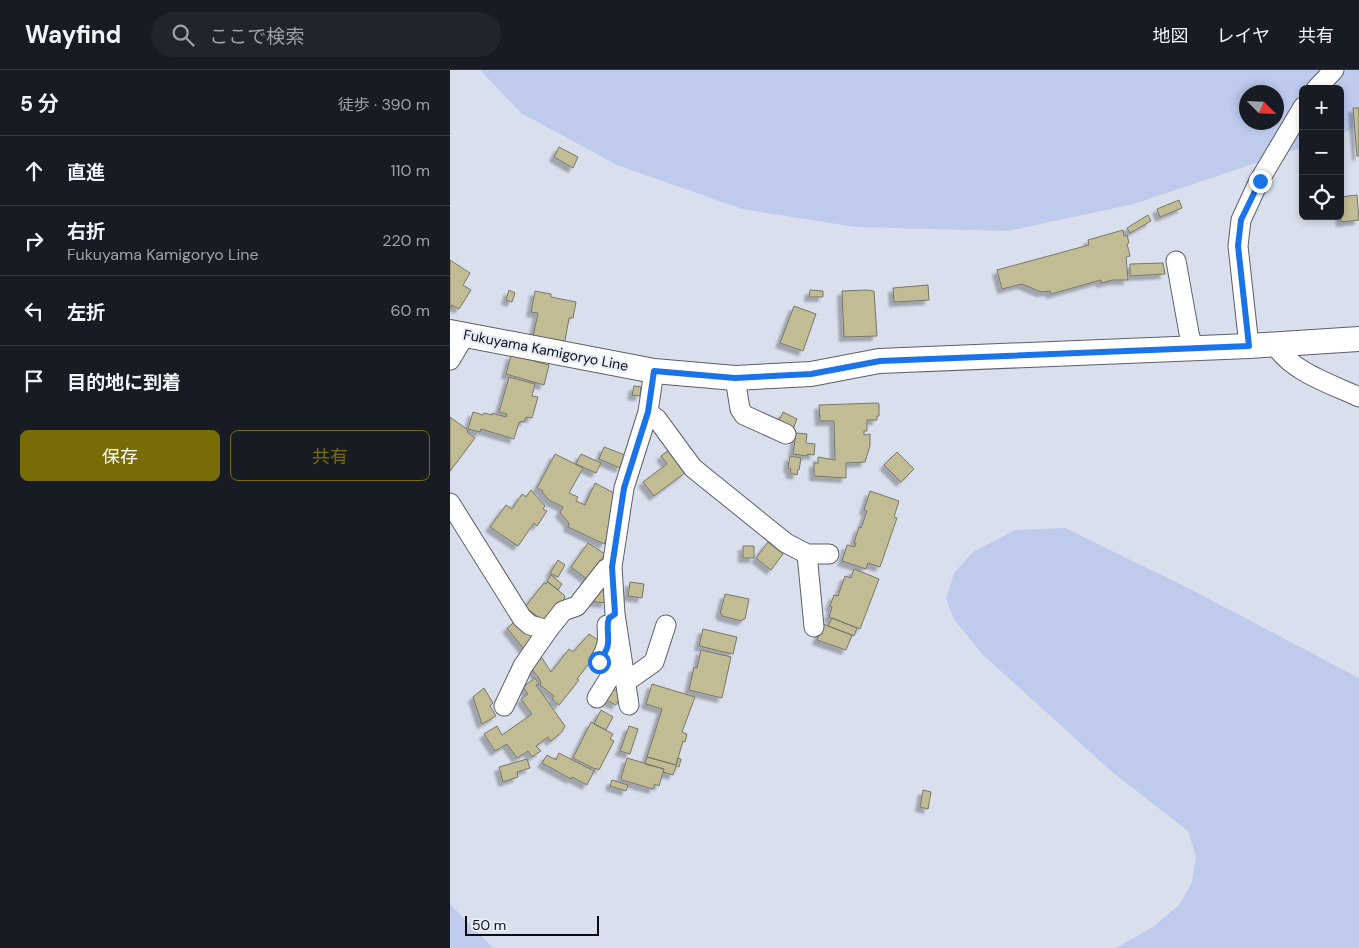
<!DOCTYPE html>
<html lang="ja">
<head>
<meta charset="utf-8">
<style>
  body { margin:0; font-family:"DM Sans","Noto Sans JP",sans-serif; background:#20242c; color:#f1f3f6 }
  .controls { position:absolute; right:15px; top:15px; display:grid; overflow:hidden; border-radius:8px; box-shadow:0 2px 8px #0003 }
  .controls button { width:45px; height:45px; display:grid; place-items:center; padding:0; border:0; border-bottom:1px solid #363941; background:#171b24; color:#f1f3f6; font:25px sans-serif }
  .compass { position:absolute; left:789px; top:15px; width:45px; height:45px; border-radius:50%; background:#171b24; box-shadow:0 2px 8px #0003; rotate:114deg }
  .scale { position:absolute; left:15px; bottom:12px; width:134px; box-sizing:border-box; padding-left:5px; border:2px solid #0b0d11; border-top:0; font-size:14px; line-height:18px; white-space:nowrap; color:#0b0d11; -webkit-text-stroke:4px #e6ecfa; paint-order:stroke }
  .stop { position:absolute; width:15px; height:15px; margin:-11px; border:4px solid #1a73e8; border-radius:50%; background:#fff }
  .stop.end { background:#1a73e8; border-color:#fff; box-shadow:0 1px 5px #0008 }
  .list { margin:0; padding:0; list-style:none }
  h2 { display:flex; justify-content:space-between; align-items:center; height:65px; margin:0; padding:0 20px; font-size:21px }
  h2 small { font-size:16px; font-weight:400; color:#9ea1a6 }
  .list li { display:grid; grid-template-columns:32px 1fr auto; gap:15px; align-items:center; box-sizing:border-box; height:70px; padding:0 20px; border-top:1px solid #363941 }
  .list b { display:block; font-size:19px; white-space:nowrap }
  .list p { margin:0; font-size:16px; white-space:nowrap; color:#9ea1a6 }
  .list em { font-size:16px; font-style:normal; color:#9ea1a6 }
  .actions { display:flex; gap:10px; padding:15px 20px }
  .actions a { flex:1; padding:11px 0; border:1px solid #776c06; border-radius:8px; text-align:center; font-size:18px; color:#776c06 }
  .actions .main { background:#776c06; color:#fff }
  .icon { flex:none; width:28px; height:28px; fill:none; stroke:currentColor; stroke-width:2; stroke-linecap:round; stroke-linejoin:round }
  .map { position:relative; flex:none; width:909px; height:878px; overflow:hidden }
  header { display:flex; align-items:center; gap:30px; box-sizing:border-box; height:70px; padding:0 25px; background:#171b24; border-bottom:1px solid #363941 }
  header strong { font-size:24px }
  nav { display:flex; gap:28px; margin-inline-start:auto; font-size:18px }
  .search { width:350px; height:45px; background:#20242c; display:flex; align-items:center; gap:12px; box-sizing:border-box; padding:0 18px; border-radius:28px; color:#9ea1a6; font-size:19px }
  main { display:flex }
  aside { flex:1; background:#171b24 }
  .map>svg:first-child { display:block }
  .green { fill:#becbed; fill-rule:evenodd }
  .building { fill:#c1bc93; stroke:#787769; filter:url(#shadow) }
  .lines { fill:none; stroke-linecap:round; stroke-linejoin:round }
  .minor-casing { stroke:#5b5f6b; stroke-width:21 }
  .major-casing { stroke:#5b5f6b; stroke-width:26 }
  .minor { stroke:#fff; stroke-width:19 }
  .major { stroke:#fff; stroke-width:24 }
  .route { stroke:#1a73e8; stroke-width:6 }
  .labels { text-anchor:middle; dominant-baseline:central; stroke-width:4; stroke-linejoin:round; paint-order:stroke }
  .street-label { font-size:14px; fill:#0b0d11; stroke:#e6ecfa }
</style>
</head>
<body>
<header>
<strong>Wayfind</strong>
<div class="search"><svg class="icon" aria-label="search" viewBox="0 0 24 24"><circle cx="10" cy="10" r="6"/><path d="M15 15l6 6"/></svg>ここで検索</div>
<nav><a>地図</a><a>レイヤ</a><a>共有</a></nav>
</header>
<main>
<aside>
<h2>5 分<small>徒歩 · 390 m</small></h2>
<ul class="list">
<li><svg class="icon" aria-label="ahead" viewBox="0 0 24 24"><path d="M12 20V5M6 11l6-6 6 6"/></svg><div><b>直進</b></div><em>110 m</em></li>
<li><svg class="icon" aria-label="right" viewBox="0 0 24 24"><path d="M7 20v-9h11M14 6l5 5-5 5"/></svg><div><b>右折</b><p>Fukuyama Kamigoryo Line</p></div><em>220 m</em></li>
<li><svg class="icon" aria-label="left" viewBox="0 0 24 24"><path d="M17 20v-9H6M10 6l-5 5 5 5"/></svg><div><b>左折</b></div><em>60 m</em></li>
<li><svg class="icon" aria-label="arrive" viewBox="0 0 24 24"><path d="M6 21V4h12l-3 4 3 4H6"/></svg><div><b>目的地に到着</b></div></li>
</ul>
<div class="actions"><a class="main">保存</a><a>共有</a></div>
</aside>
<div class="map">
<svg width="909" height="878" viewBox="0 0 909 878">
  <defs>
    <filter id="shadow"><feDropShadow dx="-4.5" dy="4.5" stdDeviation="1" flood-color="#0004"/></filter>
  </defs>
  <rect width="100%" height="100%" fill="#d9dfed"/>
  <path class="green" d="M30,0H909V56L890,64V19H853V77L684,134L558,161L406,157L292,139L167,95L71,43ZM796,22H826V52H796Z
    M615,458L742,520L909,608V878H666L703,857L729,835L742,812L746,787L738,761L661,701L532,584L504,549L496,529L504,503L523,482L565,460Z
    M0,834L43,878H0Z"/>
  <path class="building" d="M903,38H909V86H907Z
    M109,77L128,87L123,98L104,87Z
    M907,125L909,150L891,152L890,127Z
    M729,130L732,138L710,147L707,139Z
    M698,145L701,151L680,163L677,158Z
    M673,160L674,166L677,165L679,173L677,174L680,186L676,187L678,210H663L651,213V210L601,224L600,221L591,222L572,214L552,219L547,200L639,175L638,170Z
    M0,190L20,203L13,215L21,220L9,239L2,235L0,239Z
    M713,193L715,204L680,206V194Z
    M478,215L479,230L444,232L443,218Z
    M59,220L65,223L62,232L56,230Z
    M360,220L373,221V227H359Z
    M417,220L424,221L427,266L394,267L392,221Z
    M85,221L101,224V227L126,232L123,248H119L115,271L83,267L88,243L81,242Z
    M344,236L366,244L353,281L330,273Z
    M61,285L99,295L94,315L56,304Z
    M59,307L85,314L82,326L88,327L82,348L76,347L74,352L71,351L70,353L69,352L64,369L31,359L30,362L18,359L23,342L33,345L34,343L42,345V343L56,347L57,344L49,342Z
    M184,316L191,317L190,326L182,325Z
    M427,333L429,334V346H427V350H417V361H414V365L420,364V376L415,392L396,393V408L364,406V393H368V387L385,390L384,351H370L369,335Z
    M333,342L347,349L343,359L328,353Z
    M0,347L18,360L17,362L25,368L0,401Z
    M346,363L357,364L356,373L365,374L364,385L357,384V386L343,384Z
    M154,377L175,385L170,398L149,389Z
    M222,378L236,402L204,426L193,412L217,394L211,386Z
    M447,382L464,399L451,412L434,395Z
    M105,384L133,398L119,423L128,427L126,431L135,435L145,413L168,425L162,458L154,474L118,457L119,453L110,443L113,437L99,430L92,422L93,421L87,418Z
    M131,384L151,393L146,403L126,394Z
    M340,386L351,388L349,400L348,399L347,405L340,403L341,399L338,398Z
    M81,420L95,436L93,439L97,441L87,456L84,453L68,476L40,457L56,435L62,439L72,424L76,427Z
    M420,421L449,431L444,447L447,448L430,497L418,493L416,499L392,491L397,475L405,477L406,473H404L409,457L411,458L417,441L414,440Z
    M318,472L333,484L321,500L306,488Z
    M138,473L155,484L137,509L121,497Z
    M293,476H304V488H293Z
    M108,490L115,495L108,507L100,503Z
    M404,499L429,509L410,559L379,547L382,537L380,536L384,525L388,526L395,506L401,508Z
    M101,505L112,514L108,520L97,511Z
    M156,511V533L139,531Z
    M98,512L114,525L115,528L95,552L75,537L94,513L96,514Z
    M180,512L194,514L192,528L178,526Z
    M275,524L299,529L295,549H293L292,551L272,546V544H270Z
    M382,548L407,558L404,566L378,556Z
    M67,550L74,556L85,570L74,579L57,558Z
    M373,554L402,565L396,580L367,570Z
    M253,559L287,567L283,584L249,576Z
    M139,564L154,574L127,609L129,610L109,635L102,629L104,626L90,615L91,614L89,608L80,597L92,588L101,602L119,579L123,582Z
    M251,580L281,587L272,628L239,620L244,597L247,598Z
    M85,608L89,614L86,615L115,656L112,662L101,671L98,667L86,676L91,681L82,687L78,681L67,688L57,674L45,681L34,664L47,656L52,665L82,644L71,629L78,624L73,617Z
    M202,614L245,627L232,662L237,664L235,672L233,671L226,695L197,687L212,639L196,634Z
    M160,617L172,624L166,635L154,629Z
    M34,618L43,633L40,636L46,646L32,654L23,627Z
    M151,640L163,647L156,660L144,654Z
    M141,652L163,664L160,669L164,671L149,700L146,698L145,699L123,688Z
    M179,656L188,659L180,684L170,681Z
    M109,683L144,701L137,715L122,707L121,709L92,693L97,685L106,690Z
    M197,687L226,695L228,688L231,689L229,697L226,696L223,705L213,702L214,699L195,694Z
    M177,688L214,699L209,716L205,714L203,719L172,710L171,708Z
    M77,689L80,698L67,702L68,707L53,712L49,697Z
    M162,710L178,715L176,721L160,716Z
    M473,720L481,722L478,739L470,737Z"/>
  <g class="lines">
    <g class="minor-casing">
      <path id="minor" d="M866,19L884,0
        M726,191L739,263L743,278
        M825,275C842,302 881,314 909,327
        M799,276L788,176L791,150L809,111L853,37
        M0,290L15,265
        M285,308L290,339L294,345L336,364
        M198,342L207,349L243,398L336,473L357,484H379
        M0,433L72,548L80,555L98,560
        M357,484L364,557
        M149,592C158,577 158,572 157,555
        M176,612L204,592L216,555
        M147,628L171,589
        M179,635L165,544L162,497L174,418L198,342L204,301
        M54,636L73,596L98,560L113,541L127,536L156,499L162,497"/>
    </g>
    <g class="major-casing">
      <path id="major" d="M0,262L204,301L285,308L361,304L429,291L799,276L909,269"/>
    </g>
    <use href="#minor" class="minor"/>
    <use href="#major" class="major"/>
  </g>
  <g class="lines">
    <path class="route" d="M149,592C153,586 158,580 158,573C159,564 156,556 159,548L165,544L162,497L174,418L198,342L204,301L285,308L361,304L430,291L799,276L788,176L791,150L810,111"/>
  </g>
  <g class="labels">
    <g class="street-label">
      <text transform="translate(96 280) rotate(11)">Fukuyama Kamigoryo Line</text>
    </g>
  </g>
</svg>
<div class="controls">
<button>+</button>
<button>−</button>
<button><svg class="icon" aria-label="locate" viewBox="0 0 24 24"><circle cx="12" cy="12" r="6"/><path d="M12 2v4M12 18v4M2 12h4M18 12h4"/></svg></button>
</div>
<svg class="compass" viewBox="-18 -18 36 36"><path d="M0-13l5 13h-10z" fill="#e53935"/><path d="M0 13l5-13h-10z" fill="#9ea1a6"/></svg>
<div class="scale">50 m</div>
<div class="stop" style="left:149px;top:592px"></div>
<div class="stop end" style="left:810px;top:111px"></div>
</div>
</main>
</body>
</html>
